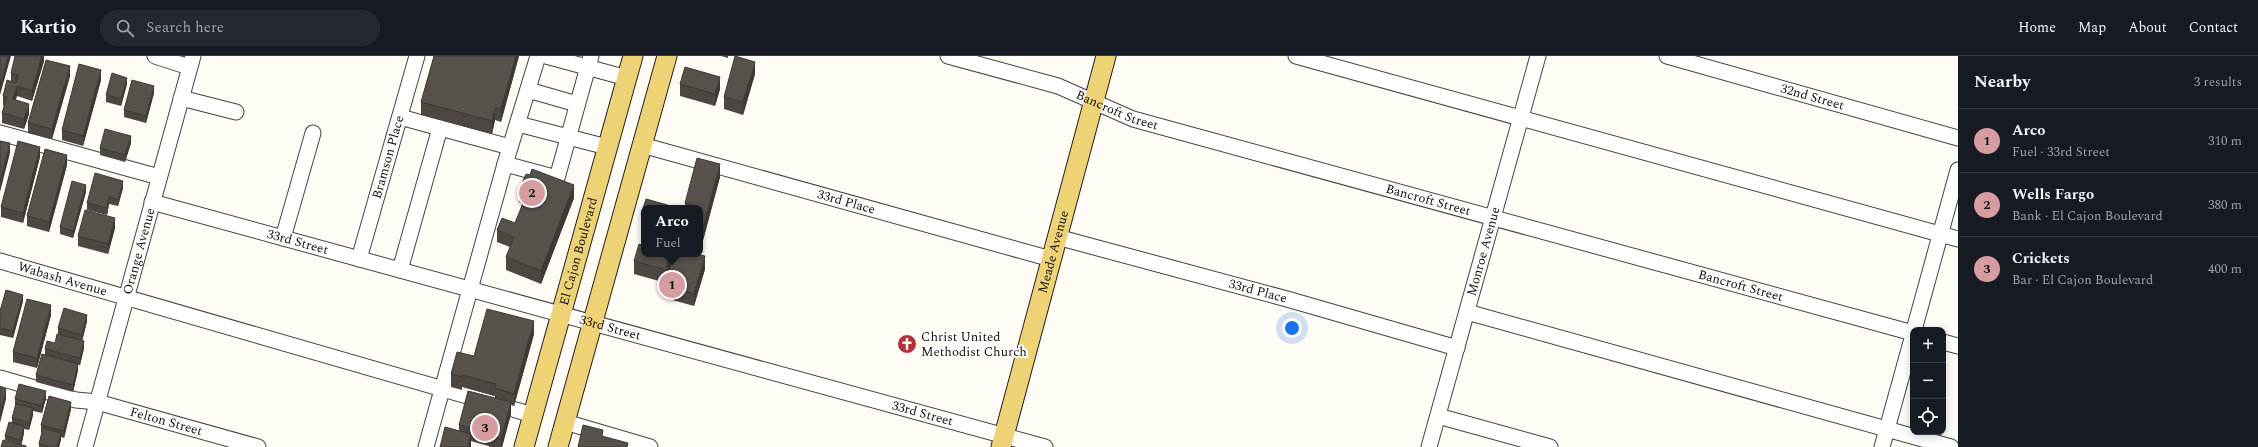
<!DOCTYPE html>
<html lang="en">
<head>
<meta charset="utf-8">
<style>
  body { margin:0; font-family:Spectral,serif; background:#242831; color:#f1f3f6 }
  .controls { position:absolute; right:12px; bottom:12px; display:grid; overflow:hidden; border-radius:8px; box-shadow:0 2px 10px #0003 }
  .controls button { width:36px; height:36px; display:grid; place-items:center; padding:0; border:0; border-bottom:1px solid #363941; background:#171b24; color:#f1f3f6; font:20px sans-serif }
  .you { position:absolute; left:1292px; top:272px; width:14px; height:14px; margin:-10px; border:3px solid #fff; border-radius:50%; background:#1a73e8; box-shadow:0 0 0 6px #1a73e833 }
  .badge { display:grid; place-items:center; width:26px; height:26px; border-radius:50%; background:#d69da0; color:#111; font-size:13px; font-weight:700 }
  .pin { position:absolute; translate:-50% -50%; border:2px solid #fff; box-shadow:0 1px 4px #0006 }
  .popup { position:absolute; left:641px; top:149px; width:62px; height:52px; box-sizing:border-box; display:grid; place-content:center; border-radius:8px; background:#171b24; filter:drop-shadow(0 1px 3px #0005); font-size:13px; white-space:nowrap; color:#9ea1a6 }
  .popup b { font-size:15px; color:#f1f3f6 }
  .popup::after { content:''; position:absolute; left:50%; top:100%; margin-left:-8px; border:8px solid transparent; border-top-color:#171b24 }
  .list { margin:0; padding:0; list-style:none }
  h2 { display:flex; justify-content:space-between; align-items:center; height:52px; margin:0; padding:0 16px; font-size:17px }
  h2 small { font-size:13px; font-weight:400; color:#9ea1a6 }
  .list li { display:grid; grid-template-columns:26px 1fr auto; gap:12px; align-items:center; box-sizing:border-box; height:64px; padding:0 16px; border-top:1px solid #363941 }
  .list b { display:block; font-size:15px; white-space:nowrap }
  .list p { margin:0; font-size:13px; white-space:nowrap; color:#9ea1a6 }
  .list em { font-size:13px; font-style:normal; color:#9ea1a6 }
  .icon { flex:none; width:22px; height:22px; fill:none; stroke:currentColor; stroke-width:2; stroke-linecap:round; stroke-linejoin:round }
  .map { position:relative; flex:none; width:1958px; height:391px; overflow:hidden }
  header { display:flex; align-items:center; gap:24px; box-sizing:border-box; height:56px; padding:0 20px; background:#171b24; border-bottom:1px solid #363941 }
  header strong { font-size:19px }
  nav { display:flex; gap:22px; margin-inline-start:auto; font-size:14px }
  .search { width:280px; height:36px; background:#242831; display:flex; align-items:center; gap:10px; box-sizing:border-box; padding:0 14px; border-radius:22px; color:#9ea1a6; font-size:15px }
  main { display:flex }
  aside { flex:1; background:#171b24 }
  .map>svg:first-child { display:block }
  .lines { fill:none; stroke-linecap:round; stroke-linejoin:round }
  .minor-casing { stroke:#434343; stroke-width:17 }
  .major-casing { stroke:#212121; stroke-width:21 }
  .minor { stroke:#fff; stroke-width:15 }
  .major { stroke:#edd276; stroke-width:19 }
  .wall { fill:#4c4742 }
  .shaded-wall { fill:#3e3936 }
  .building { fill:#58524d; stroke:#3e3936 }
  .labels { text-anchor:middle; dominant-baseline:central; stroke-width:4; stroke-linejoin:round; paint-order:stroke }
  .street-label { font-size:13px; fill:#101010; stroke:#fff }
  .poi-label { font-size:13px; fill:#101010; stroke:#fff; text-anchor:start }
</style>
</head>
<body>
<header>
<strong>Kartio</strong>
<div class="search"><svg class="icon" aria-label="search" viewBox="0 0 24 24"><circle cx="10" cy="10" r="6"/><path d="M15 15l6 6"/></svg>Search here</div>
<nav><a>Home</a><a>Map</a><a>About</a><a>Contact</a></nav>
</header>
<main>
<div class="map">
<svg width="1958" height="391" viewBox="0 0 1958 391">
  <rect width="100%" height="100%" fill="#fefcf4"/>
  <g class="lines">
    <g class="minor-casing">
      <g id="minor">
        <path d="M155,0L189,11"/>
        <path d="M546,0L627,22"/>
        <path id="s1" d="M948,0L1058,30L1133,63L1913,277"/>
        <path d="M1296,0L1958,183"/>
        <path id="s2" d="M1667,0L1958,82"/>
        <path d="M528,34L577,48"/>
        <path d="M181,42L236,56"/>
        <path d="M400,61L510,91"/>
        <path d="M518,68L607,91"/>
        <path d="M0,77L159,121"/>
        <path id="s3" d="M642,89L1051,203"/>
        <path d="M505,108L557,122L591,0"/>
        <path id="s4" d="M152,146L1045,391"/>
        <path id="s5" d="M1057,181L1287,243L1457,292"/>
        <path d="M283,182L313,77"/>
        <path id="s6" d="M359,203L417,0"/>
        <path id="s7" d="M0,205L533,359"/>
        <path d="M400,214L440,72"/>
        <path d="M1467,256L1951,391"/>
        <path d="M1914,274L1958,114"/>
        <path d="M1943,286L1958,290"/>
        <path id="s8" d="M0,322L76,344L97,346L258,391"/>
        <path d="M1438,360L1550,391"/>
        <path d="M565,366L650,391"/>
        <path id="s9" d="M85,391L193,0"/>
        <path d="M426,391L505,108L538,0"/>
        <path id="s10" d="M1429,391L1538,0"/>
        <path d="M1882,391L1913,279"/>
      </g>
    </g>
    <g class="major-casing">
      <g id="major">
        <path id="s11" d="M524,391L633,0"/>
        <path d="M558,391L667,0"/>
        <path id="s12" d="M1001,391L1106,0"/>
      </g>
    </g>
    <use href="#minor" class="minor"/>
    <use href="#major" class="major"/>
  </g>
  <path class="wall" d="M44,0V5L32,45L17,40L15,44L29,58L24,73L2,67V57L4,50L3,49V40L11,25V17Z
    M434,0H519L501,66L495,64L492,78L421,59V46Z
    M721,0H728V2Z
    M755,18L743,59L724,53V41Z
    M70,20L52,83L28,77V67Z
    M101,24L83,90L62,84V74Z
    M127,28L121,50L106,46V39Z
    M680,28L720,33L715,50L680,40Z
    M154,37L146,67L124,61V54Z
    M131,87L125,106L100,99V92Z
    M40,101L23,167L1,161V151Z
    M67,109L49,176L27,170V160Z
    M720,121L702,188H700V152H685V147Z
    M123,132L118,150L109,148L107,159L87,154V147Z
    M519,134L574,142L541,228L506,214V201L510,191L497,186V174L515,167L523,148L519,146Z
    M86,136L73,182L60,178V171Z
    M644,152V173L641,172V159Z
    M115,172L108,198L78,190V180Z
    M671,198L666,227L634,218V205Z
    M705,213L694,250L665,242V230Z
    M23,245L13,282L0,279V255Z
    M51,259L37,312L13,306V296Z
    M87,265L82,285L84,292L80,309H78V314L73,336L36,326V319L45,299V293L55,287L58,279V272Z
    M534,278L514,350L511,349V358L502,391H489V390L471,385L459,374V369L495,342V340L462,331V334L451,331V318L474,300Z
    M46,342L42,357L33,355V359L29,374L24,373V377L21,389L5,384V380L12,367V362L15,350V343Z
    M71,353L64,382L61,381L59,391H39V388L42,376H41V369Z"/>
  <path class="shaded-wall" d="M8,0H11L0,39V29Z
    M42,0H44V5L32,45V35Z
    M516,0H519L501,66V53Z
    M755,6V18L743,59V46Z
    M70,10V20L52,83V73Z
    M101,14V24L83,90V80Z
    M720,21V33L715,50V38Z
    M127,22V28L121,50V43Z
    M17,30V40L13,53V43Z
    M154,30V37L146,67V60Z
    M29,48V58L24,73V63Z
    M495,52V64L492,78V65Z
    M131,80V87L125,106V99Z
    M10,87V97L0,136V126Z
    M40,91V101L23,167V157Z
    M67,99V109L49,176V166Z
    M720,108V121L702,188V176Z
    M123,125V132L118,150V144Z
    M86,129V136L73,182V175Z
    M574,129V142L541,228V215Z
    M109,141V148L107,159V152Z
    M115,162V172L108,198V188Z
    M671,198V210L666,227V214Z
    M705,200V213L694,250V238Z
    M23,239V245L13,282V275Z
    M51,249V259L37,312V302Z
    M87,259V265L82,286V279Z
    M534,265V278L514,350V338Z
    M84,285V292L80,309V302Z
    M78,308V314L73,336V329Z
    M6,333V343L0,367V358Z
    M46,335V342L42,357V350Z
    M71,346V353L64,382V375Z
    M511,346V358L502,391H501V383Z
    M33,352V359L29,374V367Z
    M24,370V377L21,391V384Z
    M61,377V384L59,391H57Z
    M471,378V391H468Z"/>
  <path class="building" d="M0,0H8L0,29Z
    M15,0H42L32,35L17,30L13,43L29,48L24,63L2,57L7,41L3,40L7,24L16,27L18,19L11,17Z
    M434,0H516L501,53L495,52L492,65L421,46Z
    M735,0L755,6L743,46L724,41Z
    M46,4L70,10L52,73L28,67Z
    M79,8L101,14L83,80L62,74Z
    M685,11L720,21L715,38L680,28Z
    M112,17L127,22L121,43L106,39Z
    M132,24L154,30L146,60L124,54Z
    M105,73L131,80L125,99L100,92Z
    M0,85L10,87L0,126Z
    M18,85L40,91L23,157L1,151Z
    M45,93L67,99L49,166L27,160Z
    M697,102L720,108L702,176L700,175V152H691L692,149L685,147Z
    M532,113L574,129L541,215L506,201L514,181L497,174L502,162L515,167L527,137L519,134L526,118L530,119Z
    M95,117L123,125L118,144L109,141L107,152L87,147Z
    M72,125L86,129L73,175L60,171Z
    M646,143L678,152H644V160L641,159Z
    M85,154L115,162L108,188L78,180Z
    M639,188L644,190V198H670L666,214L634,205Z
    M674,198H697L705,200L694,238L665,230Z
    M6,234L23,239L13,275L0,272V255Z
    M27,243L51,249L37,302L13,296Z
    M64,252L87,259L82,279L58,272Z
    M487,253L534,265L514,338L495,332L496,328L462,319V321L451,318L457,296L474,300Z
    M57,278L84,285L80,302L45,293L47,285L55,287Z
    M42,298L78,308L73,329L36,319Z
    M19,328L46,335L42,350L15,343Z
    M0,331L6,333L0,358Z
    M468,335L511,346L501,383L489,380L490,377L459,369Z
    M49,340L71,346L64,375L41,369Z
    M16,348L33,352L29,367L12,362Z
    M9,366L24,370L21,384L5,380Z
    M583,369L603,374L602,380L628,387L627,391H578Z
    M445,371L471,378L468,391H440Z
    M43,372L61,377L57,391H51L39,388Z
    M3,384L26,390V391H1Z"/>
  <defs>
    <g id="church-disc" transform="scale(1)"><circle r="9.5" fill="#b53336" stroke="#fff"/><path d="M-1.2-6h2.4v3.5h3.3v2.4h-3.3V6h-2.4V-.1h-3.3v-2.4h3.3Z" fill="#fff"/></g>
  </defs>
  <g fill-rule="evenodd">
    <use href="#church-disc" x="907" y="288"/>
  </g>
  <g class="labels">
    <g class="street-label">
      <text stroke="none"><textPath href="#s2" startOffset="151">32nd Street</textPath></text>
      <text stroke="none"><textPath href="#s1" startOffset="178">Bancroft Street</textPath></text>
      <text stroke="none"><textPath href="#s6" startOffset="106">Bramson Place</textPath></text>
      <text stroke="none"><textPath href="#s1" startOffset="502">Bancroft Street</textPath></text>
      <text stroke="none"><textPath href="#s3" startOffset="212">33rd Place</textPath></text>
      <text stroke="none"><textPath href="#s4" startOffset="151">33rd Street</textPath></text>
      <text stroke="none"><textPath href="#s9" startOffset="203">Orange Avenue</textPath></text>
      <text stroke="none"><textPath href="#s12" startOffset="202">Meade Avenue</textPath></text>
      <text stroke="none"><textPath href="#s10" startOffset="203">Monroe Avenue</textPath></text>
      <text stroke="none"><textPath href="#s11" startOffset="203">El Cajon Boulevard</textPath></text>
      <text stroke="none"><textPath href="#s7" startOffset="65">Wabash Avenue</textPath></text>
      <text stroke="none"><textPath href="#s1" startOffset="826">Bancroft Street</textPath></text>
      <text stroke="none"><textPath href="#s5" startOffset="208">33rd Place</textPath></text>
      <text stroke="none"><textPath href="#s4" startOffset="475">33rd Street</textPath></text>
      <text stroke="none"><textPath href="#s4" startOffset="799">33rd Street</textPath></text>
      <text stroke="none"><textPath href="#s8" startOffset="172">Felton Street</textPath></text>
    </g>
    <g class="poi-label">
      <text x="921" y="281">Christ United<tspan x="921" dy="15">Methodist Church</tspan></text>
    </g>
  </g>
</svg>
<div class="controls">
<button>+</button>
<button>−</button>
<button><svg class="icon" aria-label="locate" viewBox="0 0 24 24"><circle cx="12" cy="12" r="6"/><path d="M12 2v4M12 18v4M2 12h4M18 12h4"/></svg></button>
</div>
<div class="you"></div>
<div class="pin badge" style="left:672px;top:229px">1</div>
<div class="popup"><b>Arco</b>Fuel</div>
<div class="pin badge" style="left:532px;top:137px">2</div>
<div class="pin badge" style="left:485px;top:372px">3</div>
</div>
<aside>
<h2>Nearby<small>3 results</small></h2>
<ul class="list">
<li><span class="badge">1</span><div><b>Arco</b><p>Fuel · 33rd Street</p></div><em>310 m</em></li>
<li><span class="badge">2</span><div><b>Wells Fargo</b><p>Bank · El Cajon Boulevard</p></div><em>380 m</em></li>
<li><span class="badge">3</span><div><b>Crickets</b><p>Bar · El Cajon Boulevard</p></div><em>400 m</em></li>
</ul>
</aside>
</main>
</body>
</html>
